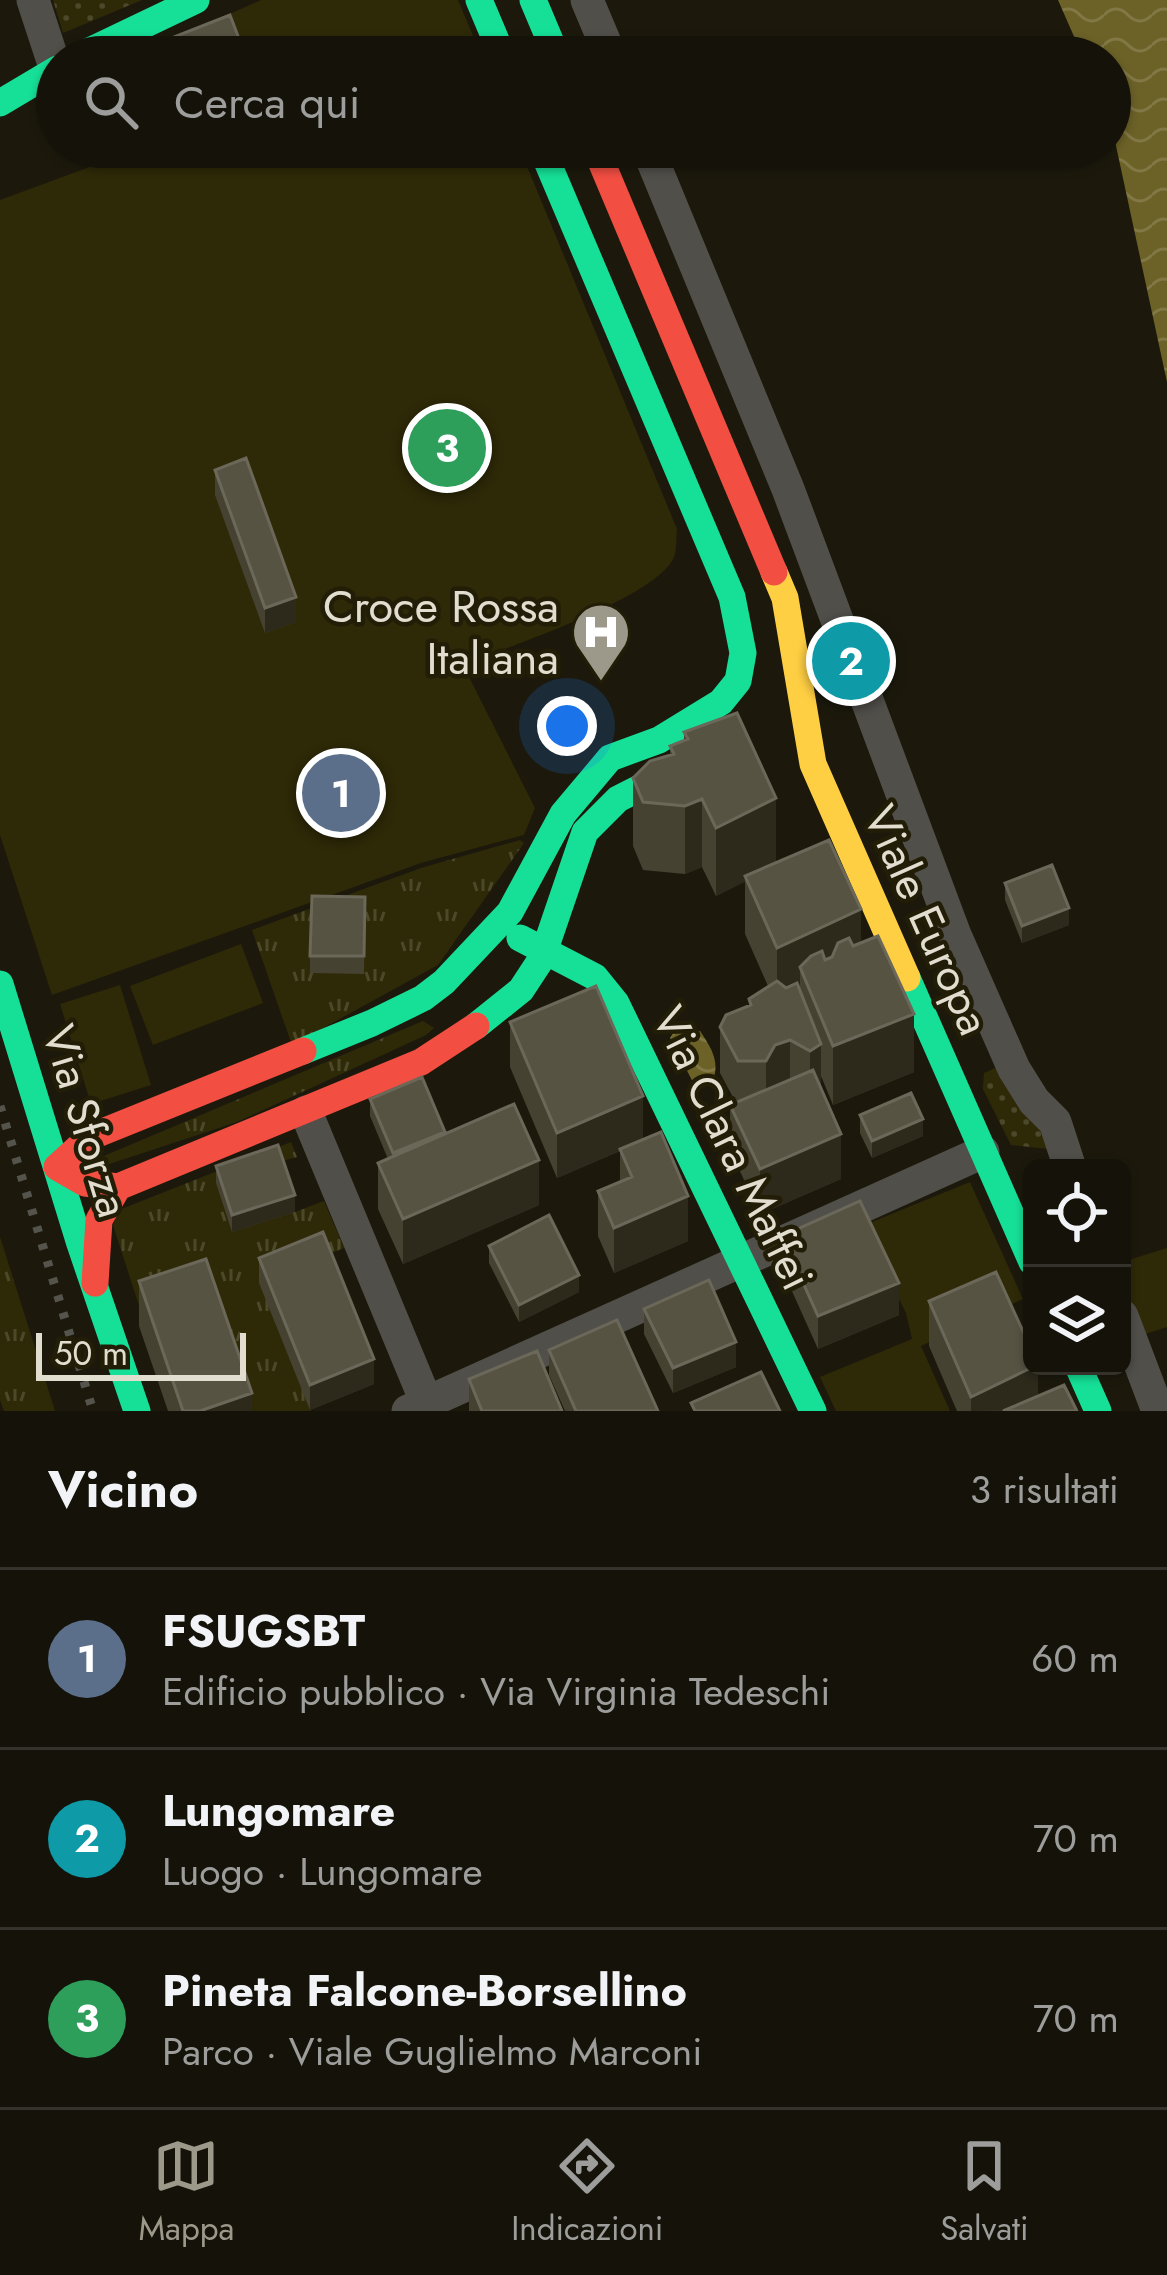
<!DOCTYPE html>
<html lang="it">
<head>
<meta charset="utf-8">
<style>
  body { margin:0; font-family:Jost,sans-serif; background:#222017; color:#f1f3f6 }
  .controls { position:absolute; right:36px; bottom:36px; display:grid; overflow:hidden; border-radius:18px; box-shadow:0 3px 9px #0004 }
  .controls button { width:108px; height:108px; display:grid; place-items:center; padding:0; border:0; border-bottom:3px solid #34322a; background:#151309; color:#f1f3f6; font:60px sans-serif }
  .scale { position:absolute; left:36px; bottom:30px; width:210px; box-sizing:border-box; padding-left:12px; border:6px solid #e1ded0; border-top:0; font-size:33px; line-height:42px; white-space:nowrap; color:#e1ded0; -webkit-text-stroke:9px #221d06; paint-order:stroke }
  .you { position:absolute; left:567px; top:726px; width:42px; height:42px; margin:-30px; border:9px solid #fff; border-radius:50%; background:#1a73e8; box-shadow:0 0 0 18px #1a73e833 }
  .badge { display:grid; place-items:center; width:78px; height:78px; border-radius:50%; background:#9c998b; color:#fff; font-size:39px; font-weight:700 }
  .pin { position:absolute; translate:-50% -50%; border:6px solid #fff; box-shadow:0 3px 12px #0006 }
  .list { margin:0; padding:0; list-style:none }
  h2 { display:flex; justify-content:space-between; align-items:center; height:156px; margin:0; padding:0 48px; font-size:51px }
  h2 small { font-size:39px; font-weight:400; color:#9d9e9c }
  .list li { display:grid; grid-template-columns:78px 1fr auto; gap:36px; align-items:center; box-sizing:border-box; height:180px; padding:0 48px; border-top:3px solid #34322a }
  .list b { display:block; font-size:45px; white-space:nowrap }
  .list p { margin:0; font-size:39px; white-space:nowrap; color:#9d9e9c }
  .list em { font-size:39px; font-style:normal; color:#9d9e9c }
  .icon { flex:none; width:66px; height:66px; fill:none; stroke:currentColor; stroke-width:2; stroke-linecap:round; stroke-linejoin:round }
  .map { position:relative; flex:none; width:1167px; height:1411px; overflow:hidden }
  .search { position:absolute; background:#151309; box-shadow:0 3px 9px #0004; left:36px; right:36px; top:36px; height:132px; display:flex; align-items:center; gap:30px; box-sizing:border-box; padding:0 42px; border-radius:66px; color:#9d9e9c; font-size:45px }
  .sheet { height:696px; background:#151309 }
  nav { display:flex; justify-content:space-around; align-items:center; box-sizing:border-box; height:168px; border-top:3px solid #34322a; background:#151309; font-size:33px; color:#9d9e9c }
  nav a { display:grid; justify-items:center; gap:6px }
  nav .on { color:#9c998b }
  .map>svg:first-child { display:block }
  .grass { fill:url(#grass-tufts) }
  .park { fill:#2e2907 }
  .garden { fill:url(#garden-dots) }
  .water { fill:url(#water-waves) }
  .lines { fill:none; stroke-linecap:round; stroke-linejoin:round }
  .street { stroke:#504f4a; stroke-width:33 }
  .fast { stroke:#16e098; stroke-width:27 }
  .slow { stroke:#ffcf43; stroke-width:27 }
  .jam { stroke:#f24e42; stroke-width:27 }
  .rail { stroke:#55544c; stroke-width:9; stroke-dasharray:6 12; stroke-linecap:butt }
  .wall { fill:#454232 }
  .shaded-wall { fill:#2d2a1c }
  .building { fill:#565343; stroke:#6b6859; stroke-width:3 }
  .labels { text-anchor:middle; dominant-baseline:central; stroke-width:9; stroke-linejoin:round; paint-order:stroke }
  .poi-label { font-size:45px; fill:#e1ded0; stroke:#221d06; text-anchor:end }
  .street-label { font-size:45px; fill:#e1ded0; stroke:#221d06 }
</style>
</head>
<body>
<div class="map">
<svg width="1167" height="1411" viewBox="0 0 1167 1411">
  <defs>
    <pattern id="grass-tufts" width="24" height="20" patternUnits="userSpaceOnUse" patternTransform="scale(3)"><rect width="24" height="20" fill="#2e2907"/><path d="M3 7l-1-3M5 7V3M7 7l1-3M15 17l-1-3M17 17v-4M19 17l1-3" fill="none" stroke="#4c482a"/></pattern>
    <pattern id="garden-dots" width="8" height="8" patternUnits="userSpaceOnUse" patternTransform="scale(3)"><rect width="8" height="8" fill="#2e2907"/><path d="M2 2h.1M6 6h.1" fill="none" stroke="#4c482a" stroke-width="1.8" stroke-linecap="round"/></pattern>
    <pattern id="water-waves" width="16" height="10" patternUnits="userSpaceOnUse" patternTransform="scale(3)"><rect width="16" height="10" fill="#6c6228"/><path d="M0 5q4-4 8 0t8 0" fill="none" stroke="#817846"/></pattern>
  </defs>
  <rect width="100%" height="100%" fill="#1c190c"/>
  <path class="grass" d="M520,840L524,843L438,965L292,1045L252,930L421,868Z
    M423,1021L434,1028L426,1035L237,1122L88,1171L92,1161Z
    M291,1142L297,1157L278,1162L295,1212L324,1201L344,1248L260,1283L311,1411H243L145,1324L113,1225L119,1210Z
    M0,1237L55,1411H4L0,1400Z"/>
  <path class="park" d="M261,0H458L482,57H133Z
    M132,147H519L677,529C676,537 677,550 674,557C657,598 507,647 463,665L535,808L524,835L421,863L52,995L0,835V200L133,151Z
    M241,944L263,1003L153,1045L130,986Z
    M120,985L151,1085L91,1104L60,1004Z
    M970,1182L1023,1299L921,1346L950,1411H836L820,1377L912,1339L906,1313L862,1226Z
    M1167,1248V1327L1124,1341L1122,1262Z"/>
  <path class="garden" d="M53,0H142L63,33Z
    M1002,1065L1027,1088L1048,1149L1011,1145L983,1089L984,1073Z"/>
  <path class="water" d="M1058,0H1167V382L1110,118V57H1083Z
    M676,1029L700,1031C713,1050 721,1064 711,1085L696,1088L670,1038Z"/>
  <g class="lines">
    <path class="street" d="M33,0L56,70
      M587,0L611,57
      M647,147L788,489L955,935L1014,1069L1034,1101L1055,1122L1070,1168
      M306,1112L430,1411
      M1122,1316L1158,1411
      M408,1411L983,1152"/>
    <path class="fast" d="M479,0L503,57
      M533,0L557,57
      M77,57L196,0
      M0,103L57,69
      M520,938L595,977L616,1003L813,1411
      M907,978L1032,1262
      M0,984L80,1244L137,1411
      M476,1026L521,990L542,958L585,832L618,799L689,763
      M303,1051L372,1023L423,998L444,982L510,912L563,814L610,758L659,740L721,702L738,681L743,653L732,597L541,147
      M1078,1366L1098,1411"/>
    <path class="slow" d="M774,572L785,598L813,764L907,978"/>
    <path class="jam" d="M595,147L774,572
      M118,1187L85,1183L57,1167L90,1137L303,1051
      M95,1283L99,1220L118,1187L421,1062L476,1026"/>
    <path class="rail" d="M0,1106L93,1411"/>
  </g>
  <path class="wall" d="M215,470L296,622L265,633L215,495Z
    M684,732L776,863L861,943L914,1072L833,1105L821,1076V1089L841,1179L760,1214L730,1150V1105L736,1103L720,1073V1027L749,1006V999L768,986L745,934V881L716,896L702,867L685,874L643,870L633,846V778L670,755V746L684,741Z
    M1005,883L1069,925L1022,943L1005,900Z
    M365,897L364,974L310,973V956Z
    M510,1022L643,1139L688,1241L614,1273L598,1236V1191L620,1182V1151L557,1178L510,1067Z
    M370,1099L445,1134L539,1205L403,1264L378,1209V1163L388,1159L370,1116Z
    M860,1115L923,1136L872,1158L860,1133Z
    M216,1166L295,1212L232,1232L216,1183Z
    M782,1236L899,1315L818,1349L782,1269Z
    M489,1246L579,1292L519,1322L489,1263Z
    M259,1258L374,1384L310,1410L259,1283Z
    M139,1281L252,1411H168L139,1326Z
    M929,1301L1038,1366V1396L1077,1411H957L929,1346Z
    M644,1309L736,1367L673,1393L644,1334Z
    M549,1350L658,1411H565L549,1375Z
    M469,1379L562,1411H469Z"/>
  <path class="shaded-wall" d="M296,597V622L265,633V608Z
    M776,798V866L745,876V882L716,896V828Z
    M702,799V867L685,874V806Z
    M1069,908V925L1022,943V926Z
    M861,909V967H800V995L777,1006V948Z
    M914,1014V1072L833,1105V1046Z
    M790,1040V1085L766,1106V1061L775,1045Z
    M821,1044V1089L810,1096V1051Z
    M643,1096V1141L557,1178V1133Z
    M923,1119V1136L872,1158V1141Z
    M445,1132V1149L393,1171V1153Z
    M841,1134V1179L760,1214V1169Z
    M539,1160V1205L403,1264V1219Z
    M295,1195V1212L232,1232V1215Z
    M688,1196V1241L614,1273V1228Z
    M579,1275V1292L519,1322V1305Z
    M899,1283V1315L818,1349V1316Z
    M736,1342V1367L673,1393V1368Z
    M374,1359V1384L310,1410V1385Z
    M1035,1366H1038V1410L971,1411V1397Z
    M252,1393V1411H200Z"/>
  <path class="building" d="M230,15L246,57H167L161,42Z
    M246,458L296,597L265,608L215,470Z
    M737,713L776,798L716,828L702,799L685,806L643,802L633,778L650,761L674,754L670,746L688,739L684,732Z
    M829,840L861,909L777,948L745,876Z
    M1052,865L1069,908L1022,926L1005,883Z
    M312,896L365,897L364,956H310Z
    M878,936L914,1014L833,1046L800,967L811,956L822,951L825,960L832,957L838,943L849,938L853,946Z
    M777,981L786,988L797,983L821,1044L810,1051L790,1040L775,1045L766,1061H738L720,1027L726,1015L751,1005L749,999Z
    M596,986L643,1096L557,1133L510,1022Z
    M813,1070L841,1134L760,1169L730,1105Z
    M422,1077L445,1132L393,1153L370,1099Z
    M911,1093L923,1119L872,1141L860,1115Z
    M514,1104L539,1160L403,1219L378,1163Z
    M661,1132L688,1196L614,1228L598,1191L632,1177L620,1149Z
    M278,1145L295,1195L232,1215L216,1166Z
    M860,1201L899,1283L818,1316L782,1236Z
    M549,1215L579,1275L519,1305L489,1246Z
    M323,1232L374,1359L310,1385L259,1258Z
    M206,1259L252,1393L200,1411H183L139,1281Z
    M996,1272L1032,1351V1366H1035L971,1397L929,1301Z
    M709,1280L736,1342L673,1368L644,1309Z
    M617,1320L658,1411H576L549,1350Z
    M537,1351L562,1411H482L469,1379Z
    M761,1372L780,1411H695L691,1403Z
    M1064,1385L1077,1411H1003Z"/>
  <defs>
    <g id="hospital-pin" transform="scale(3)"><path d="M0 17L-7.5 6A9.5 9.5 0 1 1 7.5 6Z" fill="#9c998b" stroke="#221d06"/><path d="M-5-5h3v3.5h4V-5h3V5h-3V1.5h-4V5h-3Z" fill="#fff"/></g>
  </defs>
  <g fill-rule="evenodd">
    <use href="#hospital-pin" x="601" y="632"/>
  </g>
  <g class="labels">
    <g class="poi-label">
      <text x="559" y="606">Croce Rossa<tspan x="559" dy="52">Italiana</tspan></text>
    </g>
    <g class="street-label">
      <text transform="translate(927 920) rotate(66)">Viale Europa</text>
      <text transform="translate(86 1121) rotate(73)">Via Sforza</text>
      <text transform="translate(733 1148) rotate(64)">Via Clara Maffei</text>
    </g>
  </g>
</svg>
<div class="controls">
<button><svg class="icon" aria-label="locate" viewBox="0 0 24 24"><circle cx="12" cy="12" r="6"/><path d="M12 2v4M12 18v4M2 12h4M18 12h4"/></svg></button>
<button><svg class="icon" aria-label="layers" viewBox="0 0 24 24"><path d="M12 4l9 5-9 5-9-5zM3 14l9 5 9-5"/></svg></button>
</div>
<div class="scale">50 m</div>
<div class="you"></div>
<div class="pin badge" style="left:341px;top:793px;background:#5c6f8a">1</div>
<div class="pin badge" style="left:851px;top:661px;background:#0f9aa8">2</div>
<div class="pin badge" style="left:447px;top:448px;background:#2e9e5b">3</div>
<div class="search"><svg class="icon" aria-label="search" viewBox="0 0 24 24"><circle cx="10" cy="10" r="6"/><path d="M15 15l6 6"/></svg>Cerca qui</div>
</div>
<section class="sheet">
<h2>Vicino<small>3 risultati</small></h2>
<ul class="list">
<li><span class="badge" style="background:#5c6f8a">1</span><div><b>FSUGSBT</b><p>Edificio pubblico · Via Virginia Tedeschi</p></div><em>60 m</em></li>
<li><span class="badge" style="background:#0f9aa8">2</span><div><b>Lungomare</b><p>Luogo · Lungomare</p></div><em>70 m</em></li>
<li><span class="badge" style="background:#2e9e5b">3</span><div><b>Pineta Falcone-Borsellino</b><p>Parco · Viale Guglielmo Marconi</p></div><em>70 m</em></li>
</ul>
</section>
<nav>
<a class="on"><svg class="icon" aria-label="map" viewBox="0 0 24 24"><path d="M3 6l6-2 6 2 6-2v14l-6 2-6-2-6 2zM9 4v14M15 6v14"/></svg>Mappa</a>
<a><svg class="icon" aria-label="directions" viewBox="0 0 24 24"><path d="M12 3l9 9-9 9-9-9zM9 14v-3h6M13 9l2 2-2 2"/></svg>Indicazioni</a>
<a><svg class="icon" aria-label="saved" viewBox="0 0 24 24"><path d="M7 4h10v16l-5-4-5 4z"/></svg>Salvati</a>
</nav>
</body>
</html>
